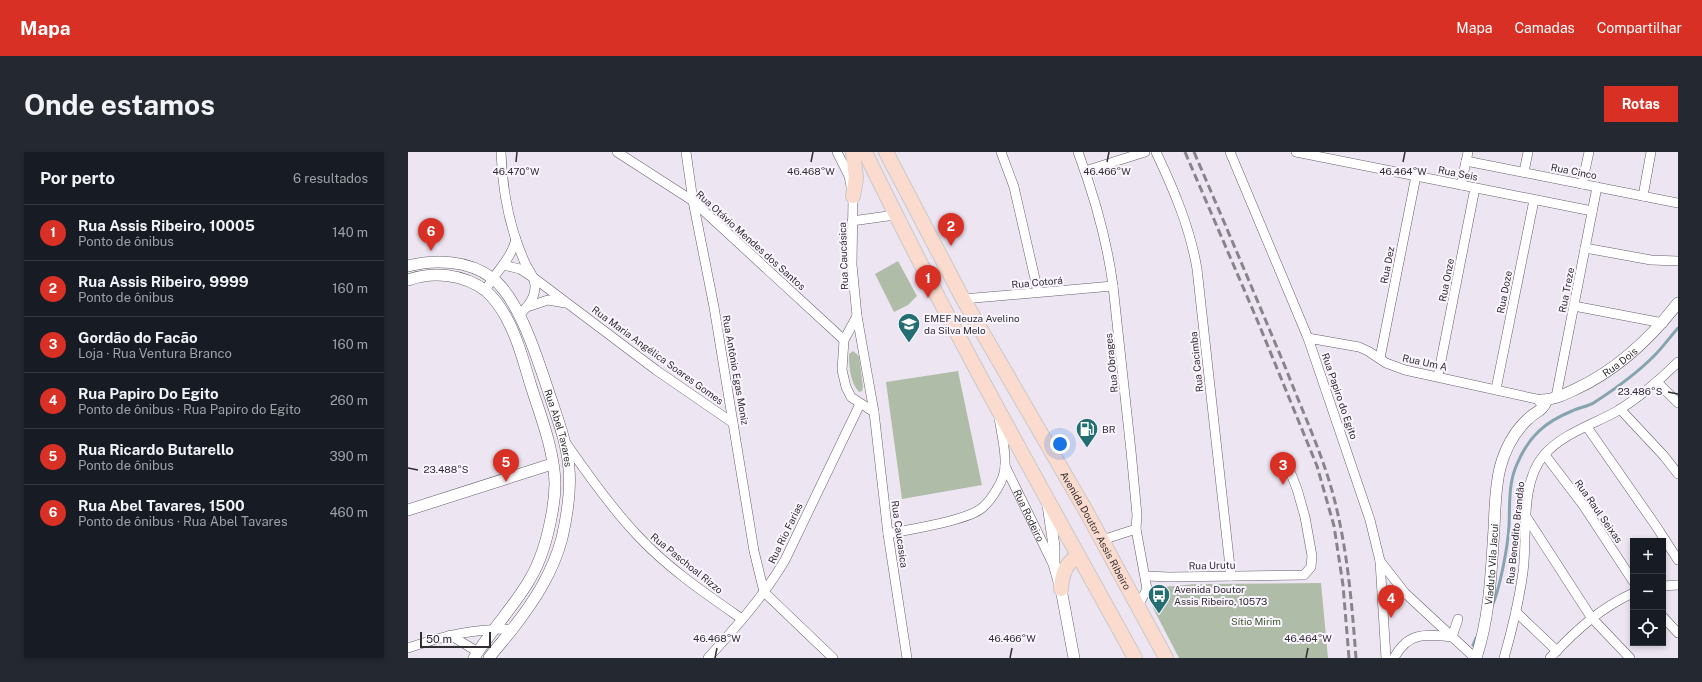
<!DOCTYPE html>
<html lang="pt">
<head>
<meta charset="utf-8">
<style>
  body { margin:0; font-family:"Public Sans",sans-serif; background:#242831; color:#f1f3f6 }
  .controls { position:absolute; right:12px; bottom:12px; display:grid; overflow:hidden; border-radius:0px; box-shadow:0 2px 6px #0003 }
  .controls button { width:36px; height:36px; display:grid; place-items:center; padding:0; border:0; border-bottom:1px solid #363941; background:#171b24; color:#f1f3f6; font:20px sans-serif }
  .scale { position:absolute; left:12px; bottom:10px; width:71px; box-sizing:border-box; padding-left:4px; border:2px solid #302e32; border-top:0; font-size:11px; line-height:14px; white-space:nowrap; color:#302e32; -webkit-text-stroke:3px #f9f4fe; paint-order:stroke }
  .you { position:absolute; left:652px; top:292px; width:14px; height:14px; margin:-10px; border:3px solid #fff; border-radius:50%; background:#1a73e8; box-shadow:0 0 0 6px #1a73e833 }
  .badge { display:grid; place-items:center; width:26px; height:26px; border-radius:50%; background:#d93025; color:#fff; font-size:13px; font-weight:700 }
  .pin { position:absolute; translate:-50% -33px; filter:drop-shadow(0 1px 2px #0008) }
  .pin::after { content:''; position:absolute; top:21px; width:14px; height:12px; background:inherit; clip-path:polygon(0 0,100% 0,50% 100%) }
  .list { margin:0; padding:0; list-style:none }
  h2 { display:flex; justify-content:space-between; align-items:center; height:52px; margin:0; padding:0 16px; font-size:17px }
  h2 small { font-size:13px; font-weight:400; color:#9ea1a6 }
  .list li { display:grid; grid-template-columns:26px 1fr auto; gap:12px; align-items:center; box-sizing:border-box; height:56px; padding:0 16px; border-top:1px solid #363941 }
  .list b { display:block; font-size:15px; white-space:nowrap }
  .list p { margin:0; font-size:13px; white-space:nowrap; color:#9ea1a6 }
  .list em { font-size:13px; font-style:normal; color:#9ea1a6 }
  .icon { flex:none; width:22px; height:22px; fill:none; stroke:currentColor; stroke-width:2; stroke-linecap:round; stroke-linejoin:round }
  .map { position:relative; flex:none; width:1270px; height:506px; overflow:hidden; border-radius:0px }
  header { display:flex; align-items:center; gap:24px; box-sizing:border-box; height:56px; padding:0 20px; background:#d93025; color:#fff }
  header strong { font-size:19px }
  nav { display:flex; gap:22px; margin-inline-start:auto; font-size:14px }
  .intro { display:flex; align-items:center; justify-content:space-between; box-sizing:border-box; height:96px; padding:0 24px }
  h1 { margin:0; font-size:28px }
  .button { padding:10px 18px; border-radius:0px; background:#d93025; color:#fff; font-size:14px; font-weight:700 }
  main { display:flex; gap:24px; padding:0 24px }
  aside { flex:1; background:#171b24; border-radius:0px; box-shadow:0 2px 6px #0003 }
  .map>svg:first-child { display:block }
  .green { fill:#afbda8 }
  .lines { fill:none; stroke-linecap:round; stroke-linejoin:round }
  .stream { stroke:#85a4b0; stroke-width:3 }
  .minor-casing { stroke:#66606b; stroke-width:10 }
  .tertiary-casing { stroke:#66606b; stroke-width:12 }
  .primary-casing { stroke:#c9c9ca; stroke-width:16 }
  .minor { stroke:#fff; stroke-width:9 }
  .tertiary { stroke:#fff; stroke-width:11 }
  .primary { stroke:#fadbcd; stroke-width:14 }
  .rail { stroke:#88848b; stroke-width:3; stroke-dasharray:8 4; stroke-linecap:butt }
  .ticks { fill:none; stroke:#302e32; stroke-width:1.5 }
  .labels { text-anchor:middle; dominant-baseline:central; stroke-width:4; stroke-linejoin:round; paint-order:stroke }
  .street-label { font-size:10px; fill:#302e32; stroke:#f9f4fe }
  .poi-label { font-size:10px; fill:#302e32; stroke:#f9f4fe; text-anchor:start }
  .park-label { font-size:10px; fill:#3c5a2a; stroke:#f9f4fe }
  .ticks-label { font-size:10px; text-anchor:middle; fill:#302e32; stroke:#f9f4fe; stroke-width:4; stroke-linejoin:round; paint-order:stroke }
</style>
</head>
<body>
<header>
<strong>Mapa</strong>
<nav><a>Mapa</a><a>Camadas</a><a>Compartilhar</a></nav>
</header>
<div class="intro"><h1>Onde estamos</h1><a class="button">Rotas</a></div>
<main>
<aside>
<h2>Por perto<small>6 resultados</small></h2>
<ul class="list">
<li><span class="badge">1</span><div><b>Rua Assis Ribeiro, 10005</b><p>Ponto de ônibus</p></div><em>140 m</em></li>
<li><span class="badge">2</span><div><b>Rua Assis Ribeiro, 9999</b><p>Ponto de ônibus</p></div><em>160 m</em></li>
<li><span class="badge">3</span><div><b>Gordão do Facão</b><p>Loja · Rua Ventura Branco</p></div><em>160 m</em></li>
<li><span class="badge">4</span><div><b>Rua Papiro Do Egito</b><p>Ponto de ônibus · Rua Papiro do Egito</p></div><em>260 m</em></li>
<li><span class="badge">5</span><div><b>Rua Ricardo Butarello</b><p>Ponto de ônibus</p></div><em>390 m</em></li>
<li><span class="badge">6</span><div><b>Rua Abel Tavares, 1500</b><p>Ponto de ônibus · Rua Abel Tavares</p></div><em>460 m</em></li>
</ul>
</aside>
<div class="map">
<svg width="1270" height="506" viewBox="0 0 1270 506">
  <rect width="100%" height="100%" fill="#ede6f2"/>
  <path class="green" d="M490,109L509,144L500,153L486,160L467,122Z
    M445,199L451,204L455,235L454,239L451,240C442,230 441,215 441,202Z
    M550,219L574,333L494,347L478,230Z
    M913,431L920,506H771L745,456L744,441L754,435L788,432Z"/>
  <g class="lines">
    <path class="stream" d="M1084,454C1092,437 1100,393 1101,374C1102,353 1100,332 1109,312C1121,284 1137,270 1164,259C1171,255 1180,255 1187,250C1207,237 1229,221 1246,204C1255,195 1262,185 1270,176
      M1065,493L1068,486"/>
    <g class="minor-casing">
      <g id="minor">
        <path d="M93,0C94,29 99,61 108,88C111,96 114,104 117,111C121,119 127,125 127,134C127,147 120,154 111,163"/>
        <path d="M209,0L285,49L436,188"/>
        <path d="M278,0L285,49L306,155L346,399L356,440L425,506"/>
        <path d="M429,0L441,24L445,44L444,113L449,164L466,260L480,382L499,506"/>
        <path d="M593,0L606,35L630,140"/>
        <path d="M670,0C686,43 699,88 705,134L723,299L729,363L728,377L739,437L730,454"/>
        <path d="M748,0C766,38 782,76 789,117L823,424"/>
        <path d="M822,0L900,186L962,368L972,409L978,506"/>
        <path d="M888,0L1184,59"/>
        <path d="M1058,9L1270,51"/>
        <path d="M677,19L737,0"/>
        <path d="M1116,20L1120,0"/>
        <path d="M1174,32L1181,0"/>
        <path d="M1053,33L1060,0"/>
        <path d="M1235,44L1243,0"/>
        <path d="M444,69L487,63"/>
        <path d="M1177,96L1243,108L1270,109"/>
        <path d="M95,113L112,117L126,126L248,218L325,271"/>
        <path d="M77,139C87,120 103,108 108,87"/>
        <path d="M555,147L705,134"/>
        <path d="M1166,154L1255,171"/>
        <path d="M119,155L140,148L157,151"/>
        <path d="M449,164L436,188L434,218L438,235L443,245L466,260"/>
        <path d="M900,186L951,195L960,199L978,211L997,218L1133,248"/>
        <path d="M972,206L1008,24"/>
        <path d="M1030,224L1067,36"/>
        <path d="M1249,230L1270,251"/>
        <path d="M1088,237L1126,48"/>
        <path d="M1148,245L1189,35"/>
        <path d="M1212,257L1256,304L1270,322"/>
        <path d="M1179,275L1248,374L1270,408"/>
        <path d="M158,291C180,323 204,357 231,385C261,417 298,442 334,467"/>
        <path d="M1137,303L1175,353L1225,429"/>
        <path id="s1" d="M597,314L645,412"/>
        <path d="M1119,366L1183,465L1222,506"/>
        <path d="M480,382C502,377 558,369 574,356C580,351 585,344 589,337C594,329 597,322 597,313C598,297 593,281 591,265"/>
        <path d="M694,388L728,377"/>
        <path d="M972,409L997,441L1067,506"/>
        <path d="M738,424L761,425L896,423L903,415L904,404L897,365L889,337L880,314"/>
        <path d="M1255,434L1270,433"/>
        <path d="M1108,460L1149,499"/>
        <path d="M1255,465L1270,481"/>
        <path d="M42,483L70,500"/>
        <path d="M1044,485L1050,467"/>
        <path d="M0,496C38,483 64,477 105,477"/>
        <path d="M300,506C328,475 356,444 377,408L452,252"/>
        <path d="M986,506C1000,480 1017,482 1044,485"/>
        <path d="M1096,506C1104,478 1111,449 1115,420C1120,384 1111,332 1136,303C1155,281 1187,272 1211,258C1233,244 1252,228 1270,210"/>
        <path d="M1142,506C1166,480 1192,456 1225,441"/>
      </g>
    </g>
    <g class="tertiary-casing">
      <g id="tertiary">
        <path id="s2" d="M0,114C26,107 61,108 84,126C112,147 130,209 141,241C149,266 159,290 161,317C163,339 159,364 154,386C145,420 127,448 106,475C98,486 89,495 81,506"/>
        <path d="M0,128C25,119 56,122 78,139C86,146 93,156 98,165C110,187 116,211 123,234C133,265 146,298 147,331C147,341 146,351 144,361C140,384 134,407 122,427C106,455 83,478 66,506"/>
        <path id="s3" d="M1132,249L1133,248C1146,248 1157,242 1168,237C1209,218 1242,187 1270,151"/>
        <path d="M640,353L646,394V412L653,437L666,506"/>
        <path d="M0,358L144,312"/>
        <path id="s4" d="M1068,506C1082,464 1083,421 1086,377C1087,357 1087,336 1092,316C1097,297 1106,280 1120,267C1128,259 1134,260 1139,248"/>
      </g>
    </g>
    <g class="primary-casing">
      <g id="primary">
        <path d="M445,0L448,26L445,44"/>
        <path d="M457,0C540,172 635,339 727,506"/>
        <path id="s5" d="M478,0L555,147L678,359L758,506"/>
        <path d="M653,437C654,421 658,412 670,403"/>
      </g>
    </g>
    <use href="#minor" class="minor"/>
    <use href="#tertiary" class="tertiary"/>
    <use href="#primary" class="primary"/>
    <path class="rail" d="M777,0L850,170L909,314L926,374L935,433L941,506
      M786,0C817,72 848,145 878,217C895,261 916,305 927,350C940,402 944,454 948,506"/>
  </g>
  <path class="ticks" d="M108,10L109,0M403,10L405,0M699,10L701,0M995,10L997,0M1260,240L1270,242M0,316L10,318M307,506L309,496M602,506L604,496M898,506L900,496"/>
  <defs>
    <g id="school-pin" transform="scale(1.15)"><path d="M0 17L-7.5 6A9.5 9.5 0 1 1 7.5 6Z" fill="#236e72" stroke="#f9f4fe"/><path d="M0-5L7-2L0 1L-7-2ZM-4 1L0 2.5L4 1V4Q0 6-4 4Z" fill="#fff"/></g>
    <g id="fuel-pin" transform="scale(1.15)"><path d="M0 17L-7.5 6A9.5 9.5 0 1 1 7.5 6Z" fill="#236e72" stroke="#f9f4fe"/><path d="M-5.5-6h7V0h2V4h1.3V-2.5L3-4.5l.8-.8L6-3V5H2.5V1h-1V6h-7ZM-4.2-4.7v3.2H.2V-4.7Z" fill="#fff"/></g>
    <g id="bus-pin" transform="scale(1.15)"><path d="M0 17L-7.5 6A9.5 9.5 0 1 1 7.5 6Z" fill="#236e72" stroke="#f9f4fe"/><path d="M-5-6H5V4H4V6H2V4H-2V6H-4V4H-5ZM-3.5-4V0h7V-4ZM-3.5 1.2v1.5H-2V1.2ZM2 1.2v1.5H3.5V1.2Z" fill="#fff"/></g>
  </defs>
  <g fill-rule="evenodd">
    <use href="#school-pin" x="501" y="172"/>
    <use href="#fuel-pin" x="679" y="277"/>
    <use href="#bus-pin" x="751" y="443"/>
  </g>
  <g class="labels">
    <g class="street-label">
      <text transform="translate(1166 19) rotate(11)">Rua Cinco</text>
      <text transform="translate(1050 21) rotate(11)">Rua Seis</text>
      <text transform="translate(343 88) rotate(42)">Rua Otávio Mendes dos Santos</text>
      <text transform="translate(435 104) rotate(-92)">Rua Caucásica</text>
      <text transform="translate(979 113) rotate(-79)">Rua Dez</text>
      <text transform="translate(1038 128) rotate(-79)">Rua Onze</text>
      <text transform="translate(629 130) rotate(-5)">Rua Cotorá</text>
      <text transform="translate(1158 138) rotate(-79)">Rua Treze</text>
      <text transform="translate(1096 140) rotate(-79)">Rua Doze</text>
      <text transform="translate(250 203) rotate(36)">Rua Maria Angélica Soares Gomes</text>
      <text stroke="none"><textPath href="#s3" startOffset="90">Rua Dois</textPath></text>
      <text transform="translate(788 210) rotate(-96)">Rua Cacimba</text>
      <text transform="translate(1017 210) rotate(12)">Rua Um A</text>
      <text transform="translate(703 211) rotate(-96)">Rua Obrages</text>
      <text transform="translate(328 218) rotate(80)">Rua Antônio Egas Moniz</text>
      <text transform="translate(932 244) rotate(71)">Rua Papiro do Egito</text>
      <text stroke="none"><textPath href="#s2" startOffset="254">Rua Abel Tavares</textPath></text>
      <text transform="translate(1191 359) rotate(55)">Rua Raul Seixas</text>
      <text stroke="none"><textPath href="#s1" startOffset="55">Rua Rodeiro</textPath></text>
      <text stroke="none"><textPath href="#s5" startOffset="433">Avenida Doutor Assis Ribeiro</textPath></text>
      <text transform="translate(377 381) rotate(-64)">Rua Rio Farias</text>
      <text transform="translate(1107 381) rotate(-84)">Rua Benedito Brandão</text>
      <text transform="translate(492 382) rotate(82)">Rua Caucasica</text>
      <text transform="translate(279 411) rotate(39)">Rua Paschoal Rizzo</text>
      <text stroke="none"><textPath href="#s4" startOffset="95">Viaduto Vila Jacuí</textPath></text>
      <text transform="translate(804 413) rotate(-1)">Rua Urutu</text>
    </g>
    <g class="poi-label">
      <text x="516" y="166">EMEF Neuza Avelino<tspan x="516" dy="12">da Silva Melo</tspan></text>
      <text x="694" y="277">BR</text>
      <text x="766" y="437">Avenida Doutor<tspan x="766" dy="12">Assis Ribeiro, 10573</tspan></text>
    </g>
    <g class="park-label">
      <text x="848" y="469">Sítio Mirim</text>
    </g>
  </g>
  <g class="ticks-label">
    <text x="108" y="23">46.470°W</text>
    <text x="403" y="23">46.468°W</text>
    <text x="699" y="23">46.466°W</text>
    <text x="995" y="23">46.464°W</text>
    <text x="1232" y="243">23.486°S</text>
    <text x="38" y="321">23.488°S</text>
    <text x="309" y="490">46.468°W</text>
    <text x="604" y="490">46.466°W</text>
    <text x="900" y="490">46.464°W</text>
  </g>
</svg>
<div class="controls">
<button>+</button>
<button>−</button>
<button><svg class="icon" aria-label="locate" viewBox="0 0 24 24"><circle cx="12" cy="12" r="6"/><path d="M12 2v4M12 18v4M2 12h4M18 12h4"/></svg></button>
</div>
<div class="scale">50 m</div>
<div class="you"></div>
<div class="pin badge" style="left:520px;top:146px">1</div>
<div class="pin badge" style="left:543px;top:94px">2</div>
<div class="pin badge" style="left:875px;top:333px">3</div>
<div class="pin badge" style="left:983px;top:466px">4</div>
<div class="pin badge" style="left:98px;top:330px">5</div>
<div class="pin badge" style="left:23px;top:99px">6</div>
</div>
</main>
</body>
</html>
